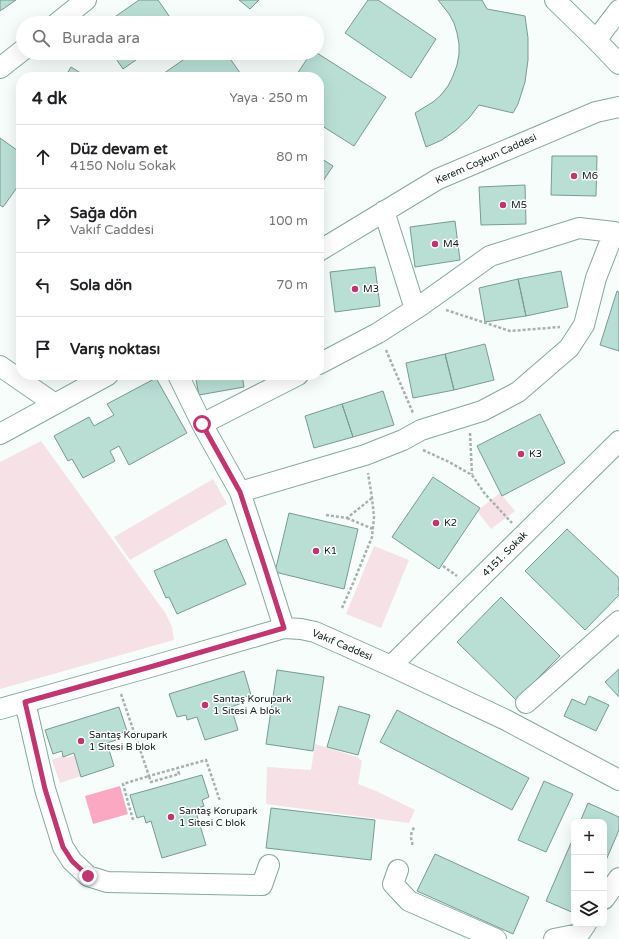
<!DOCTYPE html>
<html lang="tr">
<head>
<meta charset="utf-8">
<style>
  body { margin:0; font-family:"Varela Round",sans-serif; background:#f2f2f2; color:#202124 }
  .controls { position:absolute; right:12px; bottom:12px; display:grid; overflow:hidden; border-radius:8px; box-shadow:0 4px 16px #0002 }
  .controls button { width:36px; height:36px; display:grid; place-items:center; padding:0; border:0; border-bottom:1px solid #e0e0e0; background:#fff; color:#202124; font:20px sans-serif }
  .stop { position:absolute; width:12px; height:12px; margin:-9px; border:3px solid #c03670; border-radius:50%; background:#fff }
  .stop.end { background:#c03670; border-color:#fff; box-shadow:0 1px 4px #0008 }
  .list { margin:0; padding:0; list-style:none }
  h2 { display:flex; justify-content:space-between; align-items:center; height:52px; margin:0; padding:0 16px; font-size:17px }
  h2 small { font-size:13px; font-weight:400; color:#757577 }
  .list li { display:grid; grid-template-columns:26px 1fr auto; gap:12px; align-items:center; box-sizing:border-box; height:64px; padding:0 16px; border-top:1px solid #e0e0e0 }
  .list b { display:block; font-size:15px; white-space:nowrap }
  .list p { margin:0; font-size:13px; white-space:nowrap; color:#757577 }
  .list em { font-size:13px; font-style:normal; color:#757577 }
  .icon { flex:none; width:22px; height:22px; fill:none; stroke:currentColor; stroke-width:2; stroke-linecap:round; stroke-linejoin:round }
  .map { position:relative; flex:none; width:619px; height:939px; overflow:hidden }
  .search { position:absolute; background:#fff; box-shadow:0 4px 16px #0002; left:16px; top:16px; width:308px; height:44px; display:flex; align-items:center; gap:10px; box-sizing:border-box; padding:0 14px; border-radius:22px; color:#757577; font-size:15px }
  .panel { position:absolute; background:#fff; box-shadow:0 4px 16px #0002; left:16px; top:72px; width:308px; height:308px; border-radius:16px }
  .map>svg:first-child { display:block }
  .green { fill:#f5e1e6 }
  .water { fill:#fba9c2 }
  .building { fill:#b9dfd5; stroke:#779b92 }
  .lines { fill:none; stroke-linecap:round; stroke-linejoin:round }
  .minor-casing { stroke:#84a9a0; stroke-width:22 }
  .path { stroke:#a7b1ae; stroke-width:2.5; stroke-dasharray:3 2; stroke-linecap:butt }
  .minor { stroke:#fff; stroke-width:20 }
  .route { stroke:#c03670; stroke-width:5 }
  .poi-dot { fill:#c03670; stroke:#fff; stroke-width:1.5 }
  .labels { text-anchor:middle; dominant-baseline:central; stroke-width:3; stroke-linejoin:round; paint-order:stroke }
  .street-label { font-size:10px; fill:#0c1b17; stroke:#fff }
  .poi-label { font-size:10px; fill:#0c1b17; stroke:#fff; text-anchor:start }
</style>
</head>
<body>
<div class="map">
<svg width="619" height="939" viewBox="0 0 619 939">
  <rect width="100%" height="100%" fill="#f6fdfb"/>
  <path class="green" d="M41,441L166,614L172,627L174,640L0,689V462Z
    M213,479L227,504L130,560L114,537Z
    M500,493L515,511L491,529L477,511Z
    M374,546L409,560L381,628L346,614Z
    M315,744L357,757L362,761L358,784L376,791L415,810L409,823L266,804L267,767L311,770Z
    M65,755L67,758L74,755L81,776L60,783L52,760Z"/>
  <path class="water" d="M120,786L128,814L93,824L85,796Z"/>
  <path class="building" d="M0,0H16L0,11Z
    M139,0H158L174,23H106Z
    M239,0H259L250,9Z
    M368,0H378L436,39L411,78L345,33Z
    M438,0H482L487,9L525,16L528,38V60L525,82L518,104L513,113L479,105L469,118L456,130L442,140L426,147L415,113L433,102L441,95L448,86L453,76L457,65L459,54V44L457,33L454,23L449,14Z
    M112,53H146L123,69Z
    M193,53H226L243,77H161L160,76Z
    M311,53H317L386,97L354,146L319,124V77H295Z
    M71,67L87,77H65Z
    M0,138L21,153V182L3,207L0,205Z
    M552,156H597L596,196L551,195Z
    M319,157L333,166L319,187Z
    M525,185L526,224L481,225L479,187Z
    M455,221L460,260L415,267L410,227Z
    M375,267L380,306L335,312L330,272Z
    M561,271L568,307L526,316L518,279Z
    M518,279L526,316L485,322L479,288Z
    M617,291L619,292V351L600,345Z
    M485,344L494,380L454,390L445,354Z
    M445,354L454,390L413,398L406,363Z
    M195,375H242L244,387L199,395Z
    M156,378L187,433L129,465L119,446L110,451L115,461L83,478L72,459L68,461L54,436L89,417L94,426L114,415L107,404Z
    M383,391L394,425L353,437L342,404Z
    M342,404L353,437L314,448L305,416Z
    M540,414L565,463L502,496L477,446Z
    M433,477L480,508L439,569L392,537Z
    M289,513L358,529L344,589L275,572Z
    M567,529L619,578V587L618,589L619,590V595L585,630L525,571Z
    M226,539L246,584L177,614L169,597L166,598L154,571Z
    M501,597L560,656L516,700L457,642Z
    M619,669V697L605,682Z
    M277,670L324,677L313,751L266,744Z
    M244,671L251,695L241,698L242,703L231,707L238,730L205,740L197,717L187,720L186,715L177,717L169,694Z
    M589,696L609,705L596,731L564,716L572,699L585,705Z
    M339,706L370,715L358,755L327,747Z
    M119,707L127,731L117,734L119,739L107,743L114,766L81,777L74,753L63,757L62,751L53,754L45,730Z
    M397,710L529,778L512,810L380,742Z
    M202,775L209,797L202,800L204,806L195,809L206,845L162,858L151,821L146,823L144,816L137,818L130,795Z
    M544,781L573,794L546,852L518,840Z
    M588,803L619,817V830L604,865V822H580Z
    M271,808L375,820L371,860L266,848Z
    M574,836V913L546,901Z
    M435,854L529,897L513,934L417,891Z"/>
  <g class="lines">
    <g class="minor-casing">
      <path id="minor" d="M555,0L596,40L619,64
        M57,23L86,0
        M596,40L619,10
        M0,68L23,50
        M384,211L415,309
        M319,251L438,179L596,112L619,107
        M0,366L55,404
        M178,375L202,424L240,492L264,565L284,628
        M202,424L298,375
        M0,434L108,375
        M240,492L365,455L403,440L421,430L482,411L518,392L569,348L584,325L596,278L614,232L579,228L490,256L420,306L378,333L319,364
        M391,666L619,441
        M25,702L45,789L63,847L72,861L88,876L107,882L262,885L269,865
        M526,703L619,621
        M0,709L150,667L284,628L301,629L315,632L391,666L506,720L619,780
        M398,870L393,884L409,901L496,939
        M604,899L619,878
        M554,939L579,934L586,924"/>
    </g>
    <path class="path" d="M446,310L510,331L560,327
      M386,350L413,413
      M470,433L472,474
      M423,450L449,462L472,475L485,494L512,523
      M326,515L347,518L372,498
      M347,518L373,529
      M443,566L457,576
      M342,608L354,581L372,537L374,517L372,498L368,473
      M121,694L149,776L206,760L220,801
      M133,820L123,784L149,776L151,782L179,774L177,768
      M412,845C413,842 411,840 411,837C411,833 413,829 415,826"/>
    <use href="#minor" class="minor"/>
  </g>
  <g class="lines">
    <path class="route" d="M88,876L72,861L63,847L45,789L25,702L150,667L284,628L264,565L240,492L202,424"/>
  </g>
  <g class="poi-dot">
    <circle cx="574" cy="176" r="4"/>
    <circle cx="503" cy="205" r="4"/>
    <circle cx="435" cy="244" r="4"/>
    <circle cx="355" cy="289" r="4"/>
    <circle cx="521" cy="454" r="4"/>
    <circle cx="436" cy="523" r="4"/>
    <circle cx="316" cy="551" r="4"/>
    <circle cx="205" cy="705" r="4"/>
    <circle cx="81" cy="741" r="4"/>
    <circle cx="171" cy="817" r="4"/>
  </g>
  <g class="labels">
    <g class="street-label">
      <text transform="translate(486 159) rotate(-24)">Kerem Coşkun Caddesi</text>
      <text transform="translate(505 554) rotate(-45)">4151. Sokak</text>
      <text transform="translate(342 645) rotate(23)">Vakıf Caddesi</text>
    </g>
    <g class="poi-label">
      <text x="582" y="176">M6</text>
      <text x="511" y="205">M5</text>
      <text x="443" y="244">M4</text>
      <text x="363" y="289">M3</text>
      <text x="529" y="454">K3</text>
      <text x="444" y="523">K2</text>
      <text x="324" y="551">K1</text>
      <text x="213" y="699">Santaş Korupark<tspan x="213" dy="12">1 Sitesi A blok</tspan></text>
      <text x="89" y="735">Santaş Korupark<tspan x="89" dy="12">1 Sitesi B blok</tspan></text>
      <text x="179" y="811">Santaş Korupark<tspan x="179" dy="12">1 Sitesi C blok</tspan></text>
    </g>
  </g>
</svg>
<div class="controls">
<button>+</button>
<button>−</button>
<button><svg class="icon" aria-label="layers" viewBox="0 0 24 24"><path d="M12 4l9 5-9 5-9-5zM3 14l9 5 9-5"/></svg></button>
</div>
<div class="stop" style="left:202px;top:424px"></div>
<div class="stop end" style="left:88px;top:876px"></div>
<div class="search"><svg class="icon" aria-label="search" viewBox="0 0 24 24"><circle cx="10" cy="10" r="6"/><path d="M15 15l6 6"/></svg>Burada ara</div>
<section class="panel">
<h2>4 dk<small>Yaya · 250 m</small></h2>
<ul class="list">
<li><svg class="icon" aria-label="ahead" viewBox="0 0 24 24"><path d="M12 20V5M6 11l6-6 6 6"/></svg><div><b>Düz devam et</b><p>4150 Nolu Sokak</p></div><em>80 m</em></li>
<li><svg class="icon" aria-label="right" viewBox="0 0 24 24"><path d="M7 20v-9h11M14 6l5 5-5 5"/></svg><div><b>Sağa dön</b><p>Vakıf Caddesi</p></div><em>100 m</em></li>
<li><svg class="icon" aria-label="left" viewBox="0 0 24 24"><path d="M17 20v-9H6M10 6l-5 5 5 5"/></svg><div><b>Sola dön</b></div><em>70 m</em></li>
<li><svg class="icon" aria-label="arrive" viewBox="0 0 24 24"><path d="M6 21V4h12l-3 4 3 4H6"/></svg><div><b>Varış noktası</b></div></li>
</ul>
</section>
</div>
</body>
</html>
